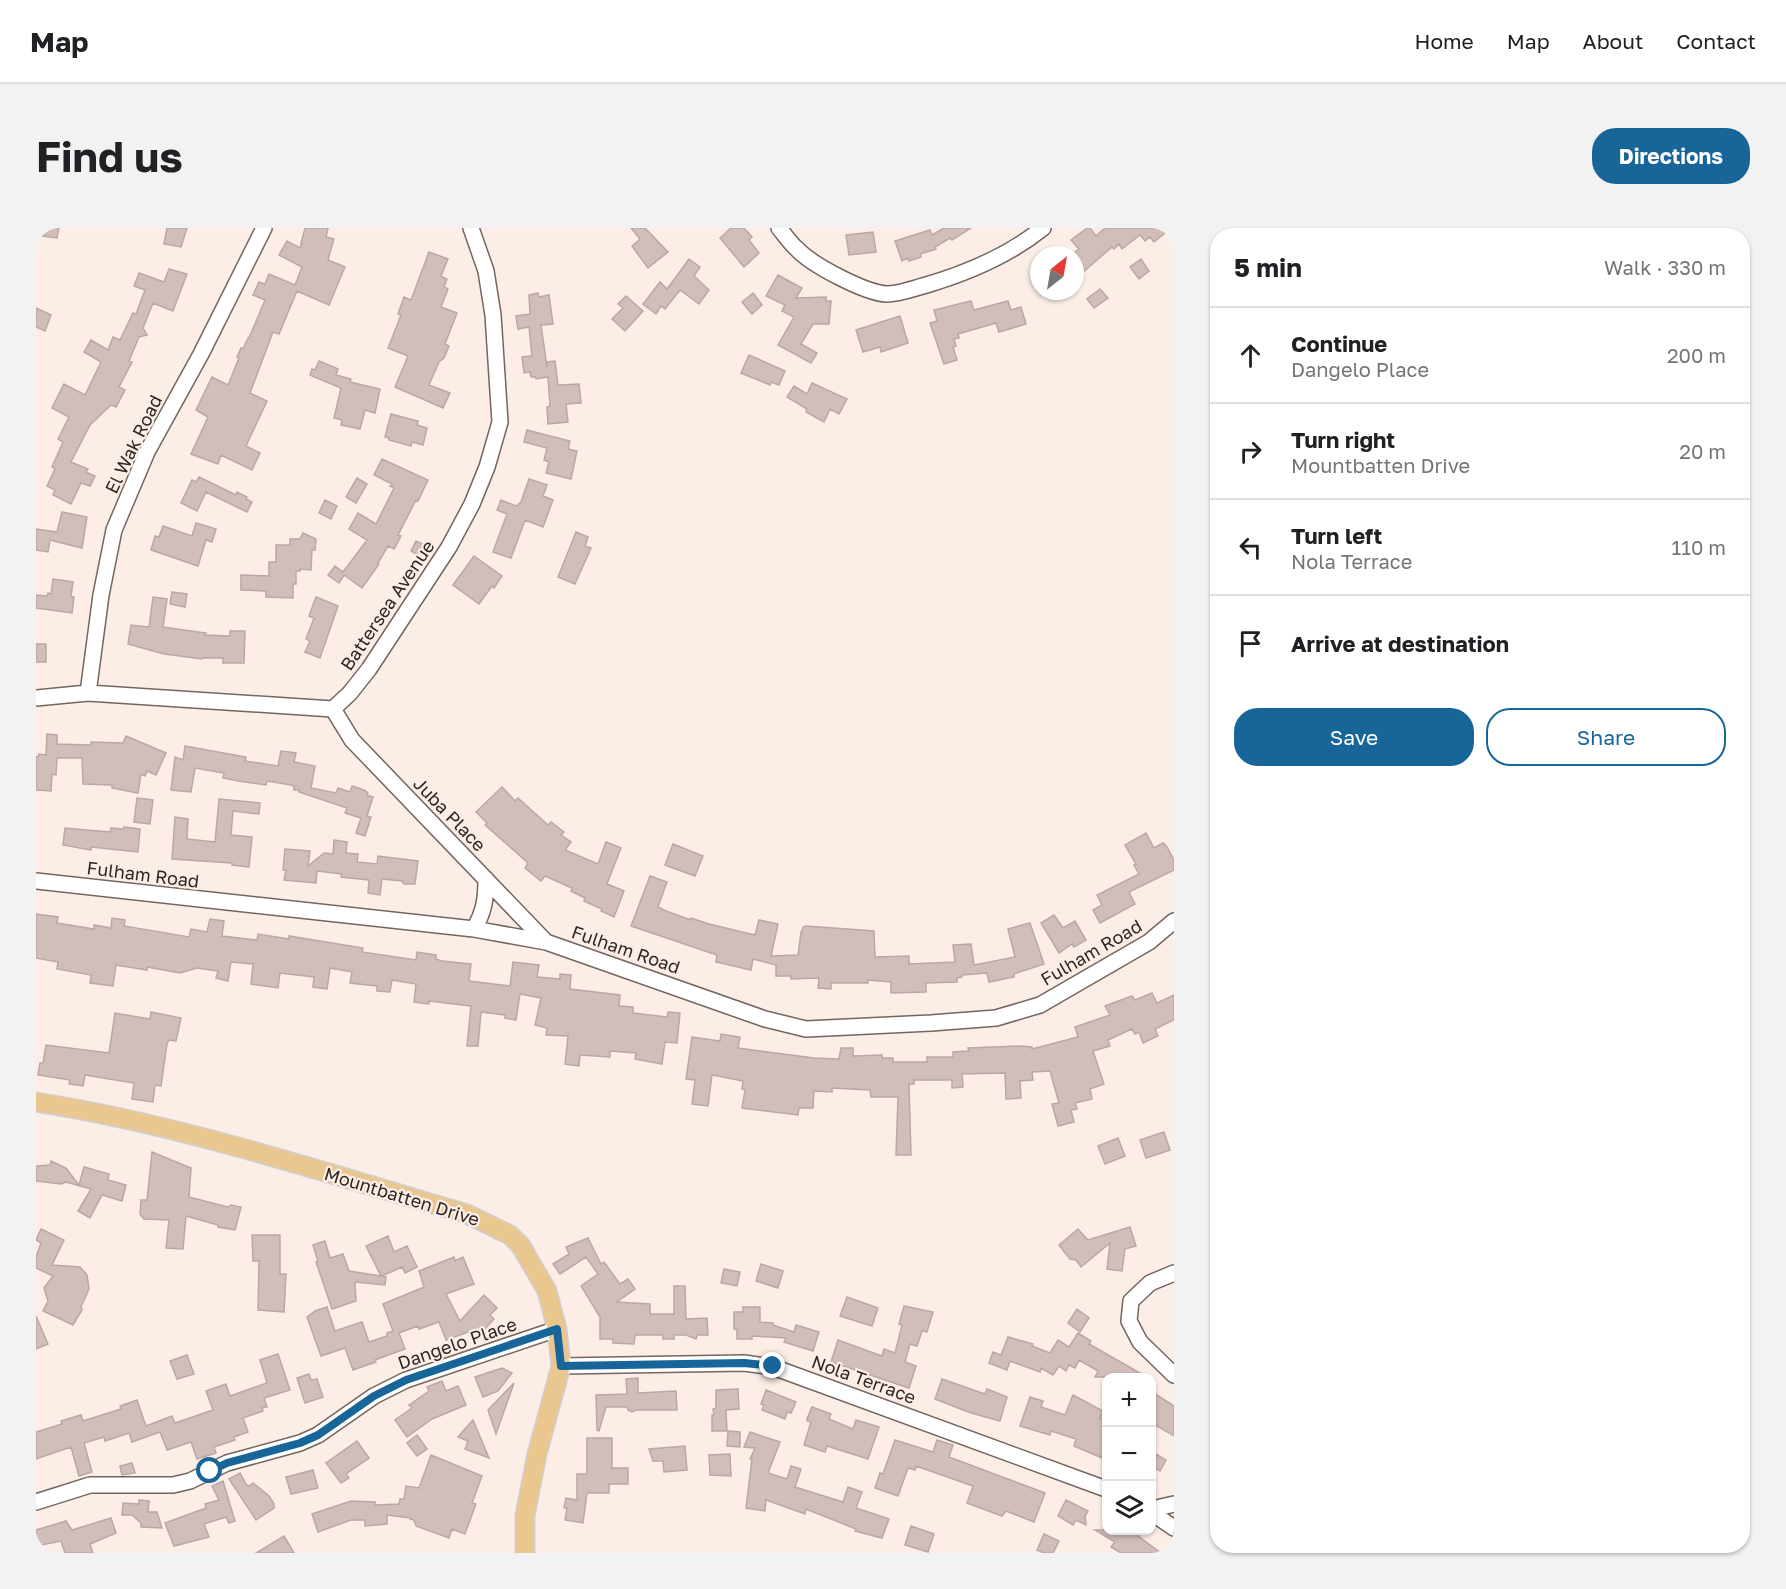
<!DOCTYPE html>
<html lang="en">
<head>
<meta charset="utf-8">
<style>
  body { margin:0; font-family:"Golos Text",sans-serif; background:#f2f2f2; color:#202124 }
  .controls { position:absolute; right:18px; bottom:18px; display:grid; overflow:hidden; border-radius:12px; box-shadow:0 2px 4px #0004 }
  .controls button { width:54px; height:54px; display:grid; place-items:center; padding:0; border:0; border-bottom:2px solid #e0e0e0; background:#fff; color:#202124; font:30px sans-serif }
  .compass { position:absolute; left:994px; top:18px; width:54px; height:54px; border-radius:50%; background:#fff; box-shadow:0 2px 4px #0004; rotate:31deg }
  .stop { position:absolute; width:18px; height:18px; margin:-14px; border:4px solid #186699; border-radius:50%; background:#fff }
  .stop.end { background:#186699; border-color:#fff; box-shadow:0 2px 6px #0008 }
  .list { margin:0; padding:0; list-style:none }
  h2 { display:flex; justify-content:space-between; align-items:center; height:78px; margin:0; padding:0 24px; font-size:26px }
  h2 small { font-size:20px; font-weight:400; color:#757577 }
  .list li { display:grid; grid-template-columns:39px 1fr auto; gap:18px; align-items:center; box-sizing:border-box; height:96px; padding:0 24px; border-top:2px solid #e0e0e0 }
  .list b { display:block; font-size:22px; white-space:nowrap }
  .list p { margin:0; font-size:20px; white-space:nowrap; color:#757577 }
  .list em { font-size:20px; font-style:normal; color:#757577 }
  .actions { display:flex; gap:12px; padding:18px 24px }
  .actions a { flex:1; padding:14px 0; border:2px solid #186699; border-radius:24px; text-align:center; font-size:21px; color:#186699 }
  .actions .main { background:#186699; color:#fff }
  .icon { flex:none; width:33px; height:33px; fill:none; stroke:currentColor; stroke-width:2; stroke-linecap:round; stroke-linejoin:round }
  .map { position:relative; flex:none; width:1138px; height:1325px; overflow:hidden; border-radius:24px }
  header { display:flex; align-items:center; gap:36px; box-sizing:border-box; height:84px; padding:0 30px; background:#fff; border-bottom:2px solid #e0e0e0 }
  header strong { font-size:28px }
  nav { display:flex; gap:33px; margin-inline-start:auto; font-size:21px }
  .intro { display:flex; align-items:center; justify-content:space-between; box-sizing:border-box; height:144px; padding:0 36px }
  h1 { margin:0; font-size:42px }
  .button { padding:15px 27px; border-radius:24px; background:#186699; color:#fff; font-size:21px; font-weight:700 }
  main { display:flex; gap:36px; padding:0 36px }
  aside { flex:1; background:#fff; border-radius:24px; box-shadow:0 2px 4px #0004 }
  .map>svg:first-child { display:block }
  .building { fill:#d1bdba; stroke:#bba7a4; stroke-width:1.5 }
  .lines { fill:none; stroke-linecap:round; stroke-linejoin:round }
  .minor-casing { stroke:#74655d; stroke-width:18 }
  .major-casing { stroke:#d1cfcf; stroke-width:21 }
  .minor { stroke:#fff; stroke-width:15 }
  .major { stroke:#eac78f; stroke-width:18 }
  .route { stroke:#186699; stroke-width:8 }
  .labels { text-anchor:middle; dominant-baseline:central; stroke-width:4.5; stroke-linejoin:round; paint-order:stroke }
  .street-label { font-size:18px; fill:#2e2724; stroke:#fceee6 }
</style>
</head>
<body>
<header>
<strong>Map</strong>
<nav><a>Home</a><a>Map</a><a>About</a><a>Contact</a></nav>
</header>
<div class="intro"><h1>Find us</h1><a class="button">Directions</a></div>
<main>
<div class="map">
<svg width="1138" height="1325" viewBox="0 0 1138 1325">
  <rect width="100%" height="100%" fill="#fceee6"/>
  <path class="building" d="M0,0H23L21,10L0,7Z
    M131,0H151L145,19L128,16Z
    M269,0H292L290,9L298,11L292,32L309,39L293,77L261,63L243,106L237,104L214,165L231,173L210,218L224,225L216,242L185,227L182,236L155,226L172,189L160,182L176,149L192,157L203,130L201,129L205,120L207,121L212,110H213L229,72L217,67L223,54L229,56L233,46L259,57L266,39L243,27L251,13L264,20Z
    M595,0H609L632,24L612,40L596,18L604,11Z
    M695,0H708L716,9L713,12L723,25L708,39L684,10Z
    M908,0H935L916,12L914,10L899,19L900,21L884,26L885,29L873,33L872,30L866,33L859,13L894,2L896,7Z
    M1051,0H1054L1060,8L1069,0H1135L1118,14L1114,9L1109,13L1104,7L1086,21L1083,16L1078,21L1076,19L1039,51V24L1043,21L1035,12Z
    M837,4L840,24L813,27L810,7Z
    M393,24L412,31L405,48L411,51L408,59L412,61L405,79L421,85L409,116L413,118L408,130L403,134L393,157L414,165L407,180L359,159L372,128L352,120L365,87L362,86L368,69L375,72Z
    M653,31L664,39L658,48L673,62L663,76L644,62L629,81L625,78L620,86L607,76L624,54L631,61Z
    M1105,31L1113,43L1103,51L1094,39Z
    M133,41L151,46L137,83L117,75L107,100L111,107L103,109L93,133L96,134L83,159L89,162L80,179L75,177L54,197L35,234L52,241L50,244L59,248L54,258L45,255L35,276L17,267L19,262L11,258L19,241L16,239L27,214L22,211L33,189L16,180L28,156L49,167L65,134L48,124L55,112L72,122L77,109L84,112L97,85L100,86L109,62L98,58L103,45L128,54Z
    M742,47L766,60L760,70L790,69V73H795L793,96H777L765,116L781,125L775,135L742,117L758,89L746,83L749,77L730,68Z
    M1064,61L1072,70L1058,80L1051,71Z
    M502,65L503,69L513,67L517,96L505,97L511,139V134L519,133L522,157L543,156L545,175L530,176L532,194L512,196L511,179L514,178L512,149L500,151L499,149H495L494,144L488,145L486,129L496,128L493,99L482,101L480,88L494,86L493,67Z
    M717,65L726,77L716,86L706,74Z
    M590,68L607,83L589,103L576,91L587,80L582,76Z
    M935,73L938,82L972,73L975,82L985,79L990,96L963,104L960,95L922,106L923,110L918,111L920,118L917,119L921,132L908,136L894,95L901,93L898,82Z
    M0,80L15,87L9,103L0,99Z
    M864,88L872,115L845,124L844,119L827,124L820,102Z
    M713,127L749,143L743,157L735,154L734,157L705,145Z
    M283,133L302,141L300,147L315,151L314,154L344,161L339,185L329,182L324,201L305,197L306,192L298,190L305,160L274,147L276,141L279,142Z
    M776,155L811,171L803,186L794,181L788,194L770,184L771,181L751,169L758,158L771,166Z
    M355,186L382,193L381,197L391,200L387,217L376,214L375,218L353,212V210L349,209Z
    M491,202L534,213L532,221L541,223L535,251L510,245L513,234L508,232L511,220L488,214Z
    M346,231L392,252L382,273L380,272L362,307L365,308L358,321L352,318L342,335L343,336L326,360L308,347L303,355L292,347L299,338L307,344L331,312L313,301L322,285L340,296L358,260L354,258L356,256L338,247Z
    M163,249L200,267L201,264L211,269L210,271L216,274L211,284L170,264L161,283L145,275L156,252L160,254Z
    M321,250L331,256L320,275L310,269Z
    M493,251L511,257L507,268L517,272L507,299L489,292L475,330L457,324L471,286L461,282L465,272L480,278L485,274Z
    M289,272L301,278L295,291L283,285Z
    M26,284L51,289L46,320L14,312L12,324L0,322V301L21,304Z
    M160,295L180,301L176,314L170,312L162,338L115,322L119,308L123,309L127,298L156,308Z
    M540,304L552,309L549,318L555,320L539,356L522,349Z
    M267,305L280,311L279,322H276L275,342L264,341V343H260V356H257V370L230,369V363L205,362V347L233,348V334H240V317H254V311H264Z
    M380,313L391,318L385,329L375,323Z
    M438,328L466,348L458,360L456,358L443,376L417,357Z
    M17,351L37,354L35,368L38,369L36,385L0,380V367L11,368L12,365L15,366Z
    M136,364L151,366L149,379L134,376Z
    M117,369L131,371L127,399L170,405L169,407L194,408V403H209L208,435H187V430H166V431L128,426L92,416L95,397L113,399Z
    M280,369L302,378L284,430L269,424L274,413L270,411L278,390L273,388Z
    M0,416H10V434H0Z
    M11,506L21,507V516L55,517V514L87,515L90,508L130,525L120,547L111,543L109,548L105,546L102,565L76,560V557L47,556L46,530H21L20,547L16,546L15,563L0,562V529H2L3,526L10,527Z
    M149,518L210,529L209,533L242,538L245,523L260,525L258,534L279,538L275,560L300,565L302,560L314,564L316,558L328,562L332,565L331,567L337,569L331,588L335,589L329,608L320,605L325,590L309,585L311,580L263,564V562H258V558L255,557L231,553L230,557L202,553L187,550L188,545L159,540L155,564L135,562L139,529L147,532Z
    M466,559L479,573L482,570L512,597L515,594L528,604L525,607L535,614L529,622L562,636L570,614L585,620L571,656L588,663L578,689L565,683L566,681L548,673L549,670L535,663L536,660L509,648L505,653L489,640L492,635L449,597L451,595L440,584Z
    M101,570L117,572L114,596L98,594Z
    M183,571L224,575L223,586L197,583L195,607L216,609L213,639L196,637V635L136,631L139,589L152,591L151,611L179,614Z
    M88,599L104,601L102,624L55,619V622L27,617L29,600L74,604L75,600L88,601Z
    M1110,605L1118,620L1127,615L1131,619L1138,632V642L1093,664L1099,676L1064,695L1057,682L1066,677L1061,667L1103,646L1098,637L1100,636L1089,617Z
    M298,612L311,614L310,625L322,626L321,634L341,636L342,628L382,633L379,656H368L366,653L346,651L344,667L332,665L333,652L305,649L306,646L281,643L280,655L248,652L250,642H247L249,621L274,623L272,638L288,625L297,626Z
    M637,616L667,628L659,648L629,637Z
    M614,648L631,654L622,679L630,683L655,692V690L673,696L719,707L723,692L742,696L735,728L762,727L765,704H766L767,699L770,698L838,703L839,729L873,728V736L919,734L917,717L935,716L938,737L979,729L972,701L994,695L1008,736L978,746V749L953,754L951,745L926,747V749L921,750V754L890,755V764L855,765V754L832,752V755H795V761L782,760L783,750L755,751V748H740V737L717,731L715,742L680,734L681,727L595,698Z
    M0,686L22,689L21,695L58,701V697L75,700L76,690L89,692L88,698L153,709L155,701L171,704L174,691L188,693L186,708L221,712L222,706L253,711V708L327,720L326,724L380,732L381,724L400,727V731L406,733L435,736L433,753L474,758L477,734L503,737L501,749L524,751V746L535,747L534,761L584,767L583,778L597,779V785L631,789L632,784L644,785L641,815L629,814L626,836L599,831L600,825L574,823V829L544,827L543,838L529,836L532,808L510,807L511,800L499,797L505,770L484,766L480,792L469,790V787L445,784L442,818H431L435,778L393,773V776L378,774L380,756L356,752L354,764L341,763V758L314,755L316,744L294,740L291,761L277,759L278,749L244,745L242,760L215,756L217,736L195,734L192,753L180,750L182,743L161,740L144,745L111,739V742L80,737L77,758L54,755L55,747L21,741L22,734L0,730Z
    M1018,687L1027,700L1039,693L1050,712L1038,719L1036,716L1023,725L1005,695Z
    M1116,765L1121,775L1138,767V792L1119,801L1122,808L1107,815L1103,804L1099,806L1096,801L1072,812L1074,818L1057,823L1068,856L1054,861L1056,871L1039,875L1041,881L1035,882L1038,894L1022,898L1016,876L1023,875L1014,843L996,844L997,852L984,853L985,870L970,871L969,845L926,846L927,859L916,860V852H878V856H873L875,927H860L862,869H835L834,862L796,860V864L778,863L777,880H763L762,887L706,880L709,862L706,861L707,853L676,847L672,878L656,876L659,852L650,851L656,809L684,813L685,806L704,809L702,820L778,830L803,831L805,820H817V828L846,827V830H857V834H891V829H917V824L933,823L932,820L985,818L996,819V821L1042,809L1039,799L1074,787L1069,778L1096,768L1099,772Z
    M115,784L145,790L140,813L133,812L131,816L125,858L119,857L117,874L96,871L98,855L49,847L47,858L33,856L34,852L2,847L4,835H7L10,817L73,825L79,785L114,791Z
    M1128,904L1134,922L1110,930L1104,912Z
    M1082,910L1089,928L1069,936L1062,918Z
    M116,924L155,940L153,969L192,979L195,977L205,979L199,1002L182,999V997L150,988L147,1021L130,1020L133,992L108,991L104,986L105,972H111Z
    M15,933L30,940L43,957L48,939L73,946L72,952L90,957L86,973L66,967L54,990L42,983L55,961L30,954L25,956L0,953V938L14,937Z
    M1094,999L1100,1018L1089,1021L1086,1043L1071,1041L1074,1015L1045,1039L1040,1032L1034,1031L1023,1017L1042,1001L1052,1012Z
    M5,1001L28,1012L16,1037L44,1039L51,1047L53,1061L45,1079L46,1082L37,1097L7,1083L12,1073L8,1060L17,1048L0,1040V1029L5,1015L0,1012Z
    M216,1007H244V1046H250L248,1084L222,1082L223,1033H217Z
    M352,1008L358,1024L371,1018L381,1039L369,1045L366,1039L346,1048L350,1049L349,1057L319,1054L320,1073L296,1081L280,1034L282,1033L277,1017L289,1013L294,1030L307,1026L313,1043L345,1048L330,1018Z
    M552,1010L565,1036L568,1034L584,1056L592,1051L599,1061L581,1074L614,1076V1086H638V1058H649L650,1091L671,1090L672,1107H661L660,1111L650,1107H638V1111H627V1107H599L598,1116L577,1115V1111H564V1089L545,1058L562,1046L550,1029L524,1046L517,1036L533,1026L530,1019Z
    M418,1029L419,1033L427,1029L438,1056L410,1066L424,1093L448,1067L461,1080L454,1087L458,1091L448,1102L445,1100L436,1108L432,1104L410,1112L403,1094L383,1101L382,1098L363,1105L369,1121L339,1132L340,1134L317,1142L309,1120L285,1128L271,1089L279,1083L291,1079L299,1103L326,1094L333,1114L351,1108V1105L357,1103L347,1076L388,1059L383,1043Z
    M725,1036L747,1043L742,1060L720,1053Z
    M688,1041L704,1044L701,1058L685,1055Z
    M811,1069L842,1080L836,1098L804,1088Z
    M868,1078L897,1084L891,1104L886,1103L881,1118L874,1116L869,1134L880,1138L873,1160L795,1134L802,1112L846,1128L848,1121L859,1125L866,1097L863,1096Z
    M707,1079H724V1094L737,1095V1097L758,1104L760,1097L783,1104L777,1123L748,1114L750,1110L716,1108V1111H701V1101H698V1084H707Z
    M1041,1081L1053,1090L1044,1104L1032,1095Z
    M0,1088L12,1116L0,1121Z
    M1042,1105L1055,1113L1053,1116L1111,1149H1059L1062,1143L1043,1132L1039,1140L1033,1137L1030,1143L1023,1138L1017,1147L1005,1140L1004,1144L974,1133L971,1142L953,1135L957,1124L965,1127L972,1109L997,1116L996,1118L1014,1125L1022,1112L1033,1119Z
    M242,1126L254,1162L228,1170L231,1179L226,1180L227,1183L207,1190L212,1204L198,1209L199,1212L178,1219L180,1225L161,1231L155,1214L131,1222L124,1204L96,1214L93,1205L69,1213L68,1209L48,1215L56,1244L43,1248L35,1219L0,1231V1204L26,1196L25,1193L45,1187L47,1193L85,1181L84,1178L101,1172L110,1198L136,1188L139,1195L177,1182L170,1163L190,1156L194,1168L231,1155L224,1132Z
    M151,1127L158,1146L141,1151L134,1133Z
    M466,1140L476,1145L462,1163L447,1169L439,1149Z
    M273,1146L275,1152L281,1151L287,1169L269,1175L261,1150Z
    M602,1150V1165L640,1163L641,1182H600L596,1184L592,1182L591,1179H570L563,1203L561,1202L560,1167L591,1166L590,1151Z
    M906,1151L949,1166L951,1161L971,1169L964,1193L935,1185L899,1171Z
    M406,1153L410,1163L422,1158L430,1177L396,1191L371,1209L359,1192L376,1180L373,1177L393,1163L391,1159Z
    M478,1155L460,1206L452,1182Z
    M702,1161L703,1181L690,1182L691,1203H676V1187H678L677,1181L680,1180V1162Z
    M730,1162L760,1174L755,1185L751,1184L749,1191L726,1182L728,1177L725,1176Z
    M1116,1164L1138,1178V1208L1116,1195Z
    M1037,1167L1067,1183L1064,1190L1071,1193V1232L1038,1218L1040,1211L1015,1203L1014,1207L984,1198L994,1169L1007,1173L1005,1179L1029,1187Z
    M776,1179L795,1186L793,1191L817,1201L820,1192L843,1199L832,1231L791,1218L789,1224L768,1217L775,1194L771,1193V1191Z
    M437,1192L453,1230L429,1221L432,1213L422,1209Z
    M692,1203L704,1204V1219L691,1218Z
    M714,1204L744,1214L732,1245L751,1251L755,1238L765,1241L759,1259L807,1274L812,1259L826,1264L820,1280L853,1291L846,1310L819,1303L820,1301L770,1281L769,1286L730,1272L729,1283L710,1280L716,1231H714L719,1220L708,1219Z
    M381,1207L391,1221L381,1228L371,1215Z
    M551,1210H576V1240H592V1256H573V1265H551L547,1295L529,1292L531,1280H528L530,1270L541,1272V1246H551Z
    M859,1212L897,1224L901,1212L917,1217L913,1229L1009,1265L998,1294L970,1283L966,1288L931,1275L937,1258L880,1238L879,1242L872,1240L862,1268L839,1260L844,1245L847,1246Z
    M321,1213L333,1230L310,1246L313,1250L305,1255L290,1235Z
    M649,1218L651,1242L628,1244L627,1233H617L613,1221Z
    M1116,1224L1130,1232L1124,1243L1116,1238Z
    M694,1226L695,1248L674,1247L673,1227Z
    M395,1227L446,1248L436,1275L440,1276L429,1306L416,1301L413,1310L380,1298L378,1292L374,1291V1290L351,1287V1296L329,1298V1292H315L282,1304L276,1286L315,1273L339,1274V1277L363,1276L364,1271H368L370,1258L383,1260Z
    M96,1235L99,1245L86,1247L84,1238Z
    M277,1242L282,1260L255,1266L250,1249Z
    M204,1245L210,1256L213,1258L217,1255L233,1268L238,1276V1280L220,1292L193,1251Z
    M187,1253L199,1293L193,1295L190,1289L168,1296L173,1309L138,1318L129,1295L170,1280L169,1276L183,1272L176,1258Z
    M103,1272L113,1273L112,1284H121L126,1300L105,1299V1295L96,1287H86L87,1275L103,1276Z
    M1030,1272L1052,1283L1049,1288L1050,1297L1040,1292L1037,1297L1022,1288Z
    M75,1290L80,1305L54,1316L57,1325H29L25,1313L0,1318V1302L30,1293L36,1302Z
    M875,1298L898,1306L892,1324L869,1317Z
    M1059,1302H1106L1102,1308L1125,1325H1085L1075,1319L1079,1314Z
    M1008,1306L1023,1313L1017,1325H1008L1001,1322Z
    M248,1308L258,1325H220Z"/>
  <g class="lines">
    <g class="minor-casing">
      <path id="minor" d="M743,0C749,7 754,15 761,21C776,37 829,65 851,66C862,66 876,61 887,58C929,46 972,28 1007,0
        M52,465L65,367L78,302L111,224L165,126L228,0
        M0,470L52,465L297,481L314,465L333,441L413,319L436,276L451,239L464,194L457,87L450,43L435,0
        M297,481L316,512L510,714
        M0,653L438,701L510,714L729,791L770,801L895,795L960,790L1004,777L1113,714L1138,693
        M438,701C448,684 450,671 450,651
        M1138,1045L1114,1055L1095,1073L1093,1093L1104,1114L1138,1147
        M525,1138L708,1135L737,1139L1070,1261
        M0,1274L54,1257H137L154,1253L191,1235L264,1215L282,1207L338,1168L370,1152L521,1101
        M1116,1281L1138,1276
        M1116,1285L1138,1300"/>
    </g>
    <g class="major-casing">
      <path id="major" d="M0,874C147,897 289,945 431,986L474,1007L485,1018L511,1063L521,1101L525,1138L501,1226L489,1287V1325"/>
    </g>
    <use href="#minor" class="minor"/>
    <use href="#major" class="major"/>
  </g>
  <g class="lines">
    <path class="route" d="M174,1243L191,1235L264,1215L282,1207L338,1168L370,1152L521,1101L525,1138L708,1135L737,1138"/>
  </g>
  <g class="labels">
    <g class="street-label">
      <text transform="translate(97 216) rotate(-64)">El Wak Road</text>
      <text transform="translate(351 377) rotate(-56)">Battersea Avenue</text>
      <text transform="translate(414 586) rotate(46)">Juba Place</text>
      <text transform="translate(107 646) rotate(7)">Fulham Road</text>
      <text transform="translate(590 721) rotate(19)">Fulham Road</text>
      <text transform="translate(1055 724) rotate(-30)">Fulham Road</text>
      <text transform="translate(366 968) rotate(17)">Mountbatten Drive</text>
      <text transform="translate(421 1115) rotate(-19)">Dangelo Place</text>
      <text transform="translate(828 1151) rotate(20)">Nola Terrace</text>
    </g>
  </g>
</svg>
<div class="controls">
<button>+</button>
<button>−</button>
<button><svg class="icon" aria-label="layers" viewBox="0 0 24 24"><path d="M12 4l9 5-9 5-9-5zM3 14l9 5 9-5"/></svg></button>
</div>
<svg class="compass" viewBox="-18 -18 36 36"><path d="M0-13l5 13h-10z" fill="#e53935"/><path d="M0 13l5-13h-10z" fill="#757577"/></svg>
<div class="stop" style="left:174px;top:1243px"></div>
<div class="stop end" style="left:737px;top:1138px"></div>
</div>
<aside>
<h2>5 min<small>Walk · 330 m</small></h2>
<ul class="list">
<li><svg class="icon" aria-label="ahead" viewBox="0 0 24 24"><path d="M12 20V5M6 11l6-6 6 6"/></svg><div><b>Continue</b><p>Dangelo Place</p></div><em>200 m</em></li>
<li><svg class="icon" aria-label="right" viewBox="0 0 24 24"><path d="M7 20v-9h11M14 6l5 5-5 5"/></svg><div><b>Turn right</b><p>Mountbatten Drive</p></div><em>20 m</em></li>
<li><svg class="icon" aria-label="left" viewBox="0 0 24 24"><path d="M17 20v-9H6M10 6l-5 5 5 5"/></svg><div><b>Turn left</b><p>Nola Terrace</p></div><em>110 m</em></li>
<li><svg class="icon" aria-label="arrive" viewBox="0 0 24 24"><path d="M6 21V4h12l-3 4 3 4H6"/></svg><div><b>Arrive at destination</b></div></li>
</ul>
<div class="actions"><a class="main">Save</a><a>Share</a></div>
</aside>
</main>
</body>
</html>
